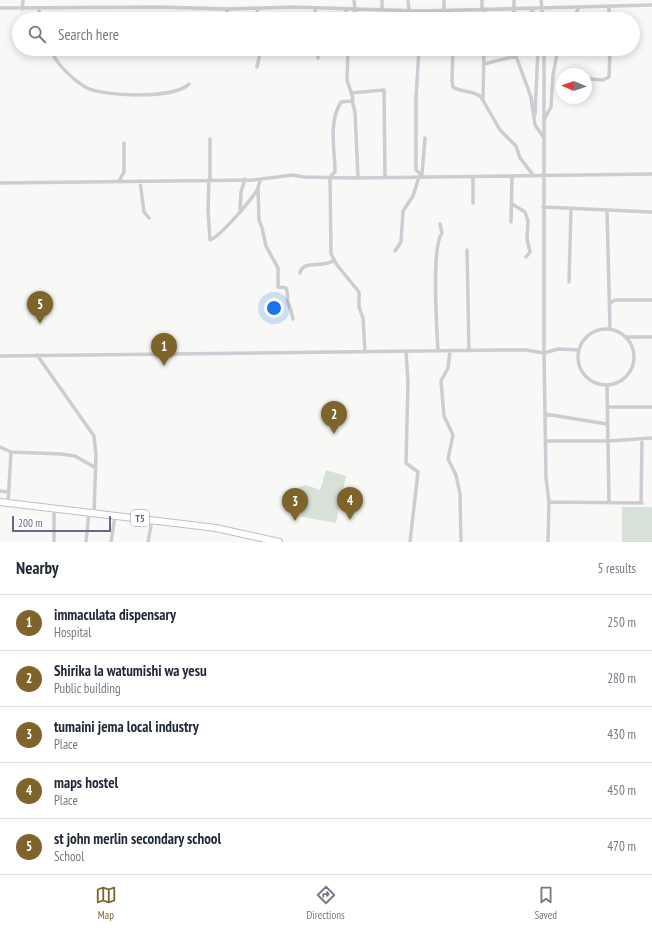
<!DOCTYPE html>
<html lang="en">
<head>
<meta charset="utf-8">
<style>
  body { margin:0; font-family:"PT Sans Narrow",sans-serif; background:#f6f6f7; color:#1f2937 }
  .compass { position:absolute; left:556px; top:68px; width:36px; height:36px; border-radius:50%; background:#fff; box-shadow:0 2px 10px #0003; rotate:272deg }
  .scale { position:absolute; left:12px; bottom:10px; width:99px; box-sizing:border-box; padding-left:4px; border:2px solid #65698a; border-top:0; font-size:11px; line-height:14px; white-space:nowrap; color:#65698a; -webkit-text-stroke:3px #fff; paint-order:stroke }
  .you { position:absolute; left:274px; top:308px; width:14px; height:14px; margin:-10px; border:3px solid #fff; border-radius:50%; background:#1a73e8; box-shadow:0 0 0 6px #1a73e833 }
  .badge { display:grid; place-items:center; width:26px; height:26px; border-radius:50%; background:#7e642b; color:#fff; font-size:13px; font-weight:700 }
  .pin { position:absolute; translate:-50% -33px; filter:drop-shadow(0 1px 2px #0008) }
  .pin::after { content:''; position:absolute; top:21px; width:14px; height:12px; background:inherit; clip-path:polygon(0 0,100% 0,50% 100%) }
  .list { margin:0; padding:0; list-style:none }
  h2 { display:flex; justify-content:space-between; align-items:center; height:52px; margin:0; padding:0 16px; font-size:17px }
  h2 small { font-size:13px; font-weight:400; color:#747a83 }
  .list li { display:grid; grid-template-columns:26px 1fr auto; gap:12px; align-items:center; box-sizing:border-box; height:56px; padding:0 16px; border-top:1px solid #e0e1e3 }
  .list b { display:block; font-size:15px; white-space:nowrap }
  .list p { margin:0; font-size:13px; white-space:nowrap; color:#747a83 }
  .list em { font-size:13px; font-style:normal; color:#747a83 }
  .icon { flex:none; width:22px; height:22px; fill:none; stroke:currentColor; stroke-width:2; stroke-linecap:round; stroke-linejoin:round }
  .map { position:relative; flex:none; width:652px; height:542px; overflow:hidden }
  .search { position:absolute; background:#fff; box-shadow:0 2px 10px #0003; left:12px; right:12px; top:12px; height:44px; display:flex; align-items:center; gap:10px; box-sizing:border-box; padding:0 14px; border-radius:22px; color:#747a83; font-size:15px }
  .sheet { height:332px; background:#fff }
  nav { display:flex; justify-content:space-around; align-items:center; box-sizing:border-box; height:56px; border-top:1px solid #e0e1e3; background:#fff; font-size:11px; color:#747a83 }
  nav a { display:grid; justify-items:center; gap:2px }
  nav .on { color:#7e642b }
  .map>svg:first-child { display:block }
  .green { fill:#d7e1d8 }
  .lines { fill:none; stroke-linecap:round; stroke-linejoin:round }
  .trunk-casing { stroke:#bdbec3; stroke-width:8 }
  .minor { stroke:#ccccd2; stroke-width:3.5 }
  .trunk { stroke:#fff; stroke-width:6 }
  .labels { text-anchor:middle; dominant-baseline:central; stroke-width:4; stroke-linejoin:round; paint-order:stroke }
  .shield { fill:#fff; stroke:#9396ad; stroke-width:1 }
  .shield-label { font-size:10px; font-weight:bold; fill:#65698a }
</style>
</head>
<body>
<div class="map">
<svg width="652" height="542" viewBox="0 0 652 542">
  <rect width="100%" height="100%" fill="#f8f9f6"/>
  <path class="green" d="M326,470L346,476L336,523L292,515L299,487L306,485L320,490Z
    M622,507H652V542H622Z"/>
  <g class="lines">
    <g class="trunk-casing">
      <path id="trunk" d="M0,502L216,528L279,542"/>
    </g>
    <path class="minor" d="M354,0L355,9
      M382,0V10
      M408,0L409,10
      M514,0V19
      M541,0L543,19
      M609,6V19
      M0,8L159,7L227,9L293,7L421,11L652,5
      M257,8L258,19
      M315,8L316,19
      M22,9L23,0
      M227,9V19
      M482,9V0
      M485,9V19
      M531,9L537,19
      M444,10V0
      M423,11L432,19
      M39,19V9
      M346,19V9
      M348,19L357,9
      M420,19L421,11
      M454,19L455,10
      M573,19L579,7
      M50,49C57,64 71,78 85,87C103,97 175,99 189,84
      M317,49L318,58
      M348,49L347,80L353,98L351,101L341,102C328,123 335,149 335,172L330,177L331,254L337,265L359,292V307L363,318L365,352
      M419,49L416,99V170L424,177
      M453,49L452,80L453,87C462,93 474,90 481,97L500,130L516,146L520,158L534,176
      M544,49V353L546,478L549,502L548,542
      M516,56V49
      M484,64L516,56L531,97L535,125L544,138
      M257,67L261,49
      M589,79L603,80L609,77L610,49
      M351,93L384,90L385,177
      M352,100L355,112L358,177
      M483,100L484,49
      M535,114L538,49
      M545,118L551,107L553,75L558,49
      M210,139V179
      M422,174L425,138
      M473,177V203
      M209,179L208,210L210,240C222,235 250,201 258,189
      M261,179L258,187L259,220L262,228L266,246L278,268V287L286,288C289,294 286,300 289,305C291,310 292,314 293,319
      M119,181L124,172V143
      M140,181L144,212L149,218
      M0,183L254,180L292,175L304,177L354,178L652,174
      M512,204L525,212L528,221L527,239L530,252L526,257
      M543,207L651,212
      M240,209L241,192L245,179
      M607,210L610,329
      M511,222L512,176
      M467,250L469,351
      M395,251L401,242L403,211L413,196L419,177
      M300,273C303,259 324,269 334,260
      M569,282L571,209
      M610,303L615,300H652
      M578 357a28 28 0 1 1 56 0a28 28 0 1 1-56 0Z
      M626,337H652
      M438,351C437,330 431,247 442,233L440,224
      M450,351L448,368L441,381L444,416L453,435L448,459L456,475L460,494L461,542
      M406,352L408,382L406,463L418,472L410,542
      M37,355L94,436L96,455L94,513
      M0,356L501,350H526L544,353L558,349L579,350
      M607,385L609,502
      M607,407H652
      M545,414L607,424
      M546,441H608L652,438
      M0,447L11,452L8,503
      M11,452L61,454L75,456L96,468
      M0,491L9,492
      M549,502L642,503
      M641,503L642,439
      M54,542V508
      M86,542L89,512
      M111,542L115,516
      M148,542L152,520"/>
    <use href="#trunk" class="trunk"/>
  </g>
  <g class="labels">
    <rect class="shield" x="131" y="510" width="18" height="16" rx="3"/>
    <g class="shield-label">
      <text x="140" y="518">T5</text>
    </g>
  </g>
</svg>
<svg class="compass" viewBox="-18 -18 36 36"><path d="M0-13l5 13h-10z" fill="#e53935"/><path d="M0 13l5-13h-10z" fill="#747a83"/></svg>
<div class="scale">200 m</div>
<div class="you"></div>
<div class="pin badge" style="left:164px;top:366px">1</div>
<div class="pin badge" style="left:334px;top:434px">2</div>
<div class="pin badge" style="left:295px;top:521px">3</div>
<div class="pin badge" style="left:350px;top:520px">4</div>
<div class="pin badge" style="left:40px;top:324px">5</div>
<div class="search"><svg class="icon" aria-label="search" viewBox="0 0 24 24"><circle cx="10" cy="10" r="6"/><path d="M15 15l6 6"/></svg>Search here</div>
</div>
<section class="sheet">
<h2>Nearby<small>5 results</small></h2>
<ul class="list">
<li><span class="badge">1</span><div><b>immaculata dispensary</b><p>Hospital</p></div><em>250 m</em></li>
<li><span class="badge">2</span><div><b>Shirika la watumishi wa yesu</b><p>Public building</p></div><em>280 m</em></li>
<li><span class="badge">3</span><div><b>tumaini jema local industry</b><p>Place</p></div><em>430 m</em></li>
<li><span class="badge">4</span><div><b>maps hostel</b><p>Place</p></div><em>450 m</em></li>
<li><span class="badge">5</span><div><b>st john merlin secondary school</b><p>School</p></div><em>470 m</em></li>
</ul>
</section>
<nav>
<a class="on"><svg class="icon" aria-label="map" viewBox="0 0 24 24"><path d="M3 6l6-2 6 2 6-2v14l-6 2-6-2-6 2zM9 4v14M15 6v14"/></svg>Map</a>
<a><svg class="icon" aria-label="directions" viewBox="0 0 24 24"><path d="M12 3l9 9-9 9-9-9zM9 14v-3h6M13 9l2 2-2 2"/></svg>Directions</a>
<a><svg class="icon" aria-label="saved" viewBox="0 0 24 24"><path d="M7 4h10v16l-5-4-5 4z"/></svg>Saved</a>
</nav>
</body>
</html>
